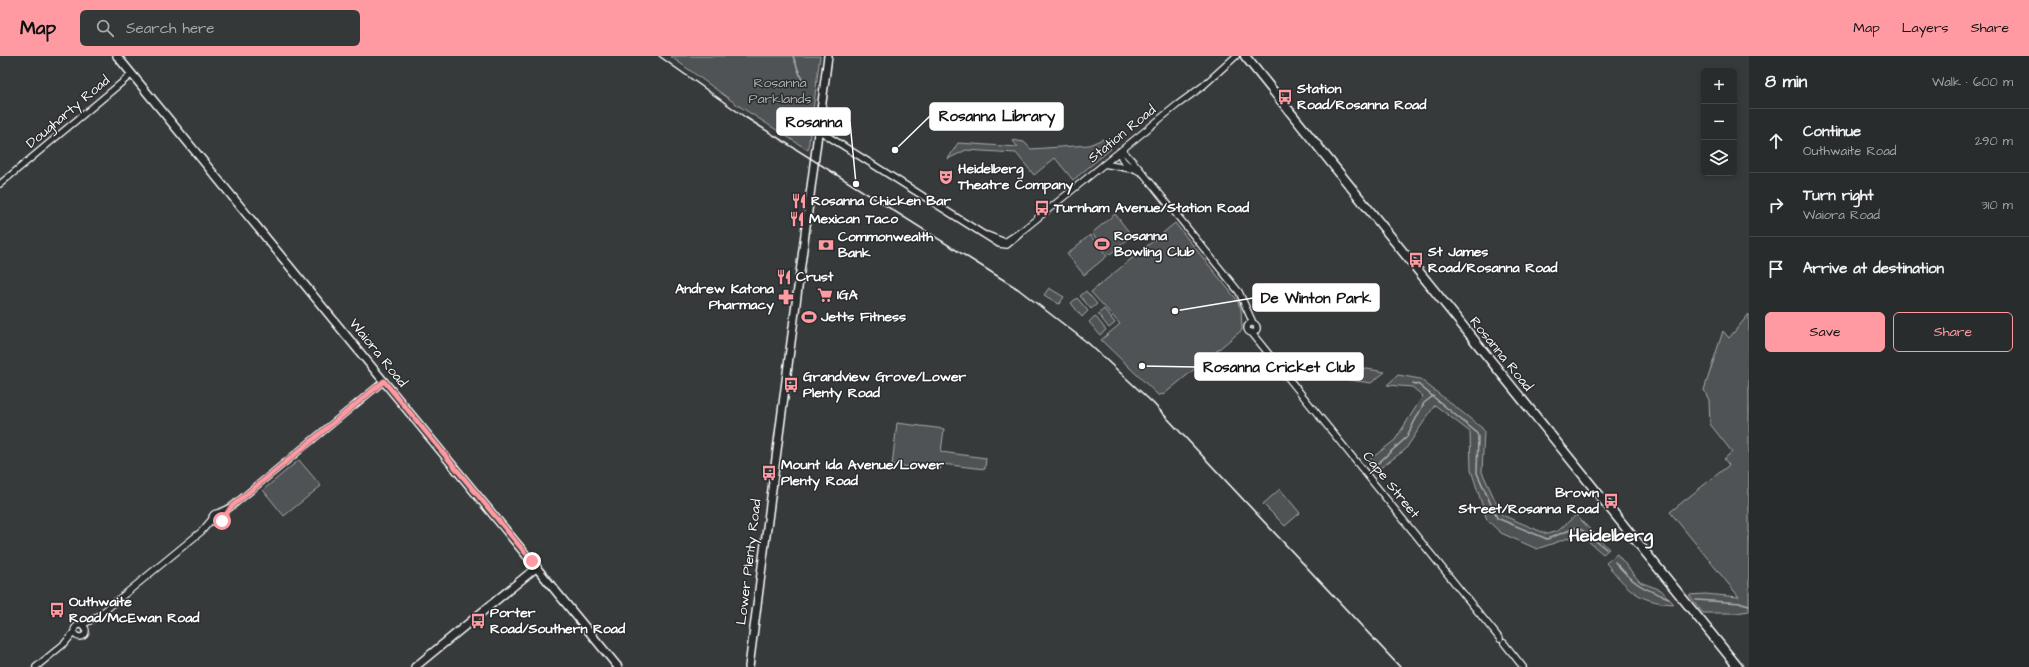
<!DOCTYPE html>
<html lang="en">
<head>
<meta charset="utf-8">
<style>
  body { margin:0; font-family:"Architects Daughter",sans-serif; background:#353838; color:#f1f3f6 }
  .controls { position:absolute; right:12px; top:12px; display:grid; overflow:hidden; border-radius:6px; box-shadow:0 2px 6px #0003 }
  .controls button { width:36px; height:36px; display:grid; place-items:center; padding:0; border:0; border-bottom:1px solid #454848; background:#292c2c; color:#f1f3f6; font:20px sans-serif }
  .stop { position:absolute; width:12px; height:12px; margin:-9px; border:3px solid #ff9aa2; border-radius:50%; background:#fff }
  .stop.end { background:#ff9aa2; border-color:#fff; box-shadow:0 1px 4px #0008 }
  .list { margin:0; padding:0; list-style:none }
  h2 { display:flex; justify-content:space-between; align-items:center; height:52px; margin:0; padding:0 16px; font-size:17px }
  h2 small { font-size:13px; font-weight:400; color:#a5a7a9 }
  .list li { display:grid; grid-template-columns:26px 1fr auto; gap:12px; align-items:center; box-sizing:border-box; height:64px; padding:0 16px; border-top:1px solid #454848 }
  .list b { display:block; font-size:15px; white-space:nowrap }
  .list p { margin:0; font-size:13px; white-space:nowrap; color:#a5a7a9 }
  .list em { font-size:13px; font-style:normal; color:#a5a7a9 }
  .actions { display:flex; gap:8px; padding:12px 16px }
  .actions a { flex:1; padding:9px 0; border:1px solid #ff9aa2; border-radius:6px; text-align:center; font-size:14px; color:#ff9aa2 }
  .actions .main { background:#ff9aa2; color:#111 }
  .icon { flex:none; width:22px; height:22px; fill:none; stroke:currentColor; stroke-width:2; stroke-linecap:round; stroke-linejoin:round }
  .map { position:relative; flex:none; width:1749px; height:611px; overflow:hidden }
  header { display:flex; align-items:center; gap:24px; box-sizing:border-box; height:56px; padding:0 20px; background:#ff9aa2; color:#111 }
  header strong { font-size:19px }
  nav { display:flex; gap:22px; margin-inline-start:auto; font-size:14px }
  .search { width:280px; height:36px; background:#353838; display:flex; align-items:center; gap:10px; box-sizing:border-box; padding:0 14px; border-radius:6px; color:#a5a7a9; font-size:15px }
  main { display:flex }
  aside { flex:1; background:#292c2c }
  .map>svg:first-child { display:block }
  .green { fill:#505354; stroke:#a8a9aa }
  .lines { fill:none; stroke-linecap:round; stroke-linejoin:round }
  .stream { stroke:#adaeaf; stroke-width:1.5 }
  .minor-casing { stroke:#fff; stroke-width:8 }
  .major-casing { stroke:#fff; stroke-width:10 }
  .highway-casing { stroke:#fff; stroke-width:11 }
  .minor { stroke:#2a2d2e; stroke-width:5.5 }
  .major { stroke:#2a2d2e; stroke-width:7 }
  .highway { stroke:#2a2d2e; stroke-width:8 }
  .rail { stroke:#fff; stroke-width:1.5 }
  .route { stroke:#ff9aa2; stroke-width:5 }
  .labels { text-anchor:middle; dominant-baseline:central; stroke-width:3; stroke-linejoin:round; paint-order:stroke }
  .park-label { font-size:14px; fill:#b0b2b2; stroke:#2a2d2e }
  .poi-label { font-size:14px; font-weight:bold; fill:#fff; stroke:#2a2d2e; text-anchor:start }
  .street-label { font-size:14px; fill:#fff; stroke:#2a2d2e }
  .district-label { font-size:18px; font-weight:bold; fill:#fff; stroke:#2a2d2e }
  .leader { fill:none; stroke:#fff; stroke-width:1.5 }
  .callout-dot { fill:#fff; stroke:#2a2d2e; stroke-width:1.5 }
  .callout { fill:#fff; stroke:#fff; stroke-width:1.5 }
  .callout-label { font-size:15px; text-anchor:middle; font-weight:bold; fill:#111 }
</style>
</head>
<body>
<header>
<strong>Map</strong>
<div class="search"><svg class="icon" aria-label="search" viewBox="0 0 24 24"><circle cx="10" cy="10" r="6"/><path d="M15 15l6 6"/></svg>Search here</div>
<nav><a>Map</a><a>Layers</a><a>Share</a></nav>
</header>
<main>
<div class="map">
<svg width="1749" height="611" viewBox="0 0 1749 611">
  <rect width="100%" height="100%" fill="#373a3b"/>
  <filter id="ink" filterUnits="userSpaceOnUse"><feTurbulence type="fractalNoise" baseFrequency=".025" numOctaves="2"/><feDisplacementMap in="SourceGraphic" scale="8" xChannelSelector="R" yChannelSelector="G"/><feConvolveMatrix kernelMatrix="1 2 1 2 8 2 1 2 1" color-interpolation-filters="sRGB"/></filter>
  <g filter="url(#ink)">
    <path class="green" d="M670,0H820L808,94L739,50Z
      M1103,83L1111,93L1073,124L1055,102L1034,119L1016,97L966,94L948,103L958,87L1018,91L1012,84L1024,86L1031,93L1089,89Z
      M1115,158L1132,180L1109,199L1092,177Z
      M1175,167L1237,244L1241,253L1242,274L1163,339L1161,338L1159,340L1101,284L1120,268L1091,236Z
      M1090,179L1107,200L1084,219L1067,198Z
      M1049,232L1064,241L1059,248L1044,239Z
      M1086,235L1097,248L1091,253L1080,240Z
      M1077,242L1088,255L1082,261L1071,247Z
      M1104,253L1115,267L1109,272L1098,258Z
      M1749,258V555L1736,557H1703L1689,539L1705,538L1739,541L1670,456L1729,409L1724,403L1732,396L1710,368L1709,344L1704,334L1723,275L1729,282Z
      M1095,260L1106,274L1100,279L1089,266Z
      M1337,308L1385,316L1371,327L1322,320Z
      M1398,319L1420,323L1482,372L1484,375L1482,416L1502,459L1547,478L1558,475L1576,459L1609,493L1603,498L1580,478L1537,493L1501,477L1487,464L1471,414L1470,376L1435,349L1405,394L1376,415L1368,405L1395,384L1423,340L1412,331L1387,329Z
      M897,367L944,373L941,396L986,402L985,413L941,408L940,414L892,409Z
      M299,404L321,430L284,460L263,434Z
      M1280,433L1300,457L1285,470L1263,448Z
      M1617,498L1640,526L1661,534L1674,548C1637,546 1628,533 1606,507Z"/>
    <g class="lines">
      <path class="stream" d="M793,0L803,27
        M1413,327L1419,329L1476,376L1478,380L1477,417L1497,462L1547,483L1575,472L1582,474L1606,493
        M1376,409L1406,382L1424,347L1433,340
        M1615,506C1633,527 1642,533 1669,542
        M1696,544L1742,547L1749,549"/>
      <g class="minor-casing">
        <path id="minor" d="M818,74L999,188L1007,189L1020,178
          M1120,95L1125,97L1138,111L1239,236L1253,267
          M1120,95C1119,107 1134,112 1142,117
          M1104,108L1131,113
          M0,128L132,18
          M987,179L1005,186L1023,174L1177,49L1203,30L1236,0
          M1247 272a5 5 0 1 1 10 0a5 5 0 1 1-10 0Z
          M1251,276L1500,583
          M212 462a5 5 0 1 1 10 0a5 5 0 1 1-10 0Z
          M218,457L231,451L384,325
          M74 575a6 6 0 1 1 12 0a6 6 0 1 1-12 0Z
          M82,569L97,561L202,475L212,463
          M1504,587L1523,611
          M36,611L65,587L74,576"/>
      </g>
      <g class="major-casing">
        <path id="major" d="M117,0L618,611
          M415,611L537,511
          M749,611L828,0"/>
      </g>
      <g class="highway-casing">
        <path id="highway" d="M1245,0L1738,611"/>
      </g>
      <use href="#minor" class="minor"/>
      <use href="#major" class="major"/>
      <use href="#highway" class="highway"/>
      <path class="rail" d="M659,0L745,61L1018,233L1088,287L1153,347L1400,611"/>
    </g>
  </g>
  <g class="lines" filter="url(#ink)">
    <path class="route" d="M222,465L231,451L384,325L532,505"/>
  </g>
  <defs>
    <g id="bus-bare" transform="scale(1.2)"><path d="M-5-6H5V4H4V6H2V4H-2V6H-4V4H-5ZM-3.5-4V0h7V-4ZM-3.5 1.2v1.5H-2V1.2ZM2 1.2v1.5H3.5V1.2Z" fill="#ff9aa2" stroke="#2a2d2e" stroke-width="2.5" paint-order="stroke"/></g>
    <g id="theatre-bare" transform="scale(1.2)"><path d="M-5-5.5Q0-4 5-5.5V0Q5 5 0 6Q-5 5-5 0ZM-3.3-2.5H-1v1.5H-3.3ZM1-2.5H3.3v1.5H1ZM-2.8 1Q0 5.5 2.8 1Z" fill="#ff9aa2" stroke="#2a2d2e" stroke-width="2.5" paint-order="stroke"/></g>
    <g id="restaurant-bare" transform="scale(1.2)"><path d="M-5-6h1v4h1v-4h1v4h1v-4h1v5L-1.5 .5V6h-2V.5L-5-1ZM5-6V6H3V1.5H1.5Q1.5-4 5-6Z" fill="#ff9aa2" stroke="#2a2d2e" stroke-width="2.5" paint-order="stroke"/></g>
    <g id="stadium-bare" transform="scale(1.2)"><path d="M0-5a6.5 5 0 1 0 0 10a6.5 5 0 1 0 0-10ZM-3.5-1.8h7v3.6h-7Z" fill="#ff9aa2" stroke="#2a2d2e" stroke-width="2.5" paint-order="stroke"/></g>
    <g id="bank-bare" transform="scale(1.2)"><path d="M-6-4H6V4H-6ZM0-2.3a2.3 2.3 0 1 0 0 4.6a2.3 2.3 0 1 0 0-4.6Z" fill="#ff9aa2" stroke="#2a2d2e" stroke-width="2.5" paint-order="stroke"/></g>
    <g id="supermarket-bare" transform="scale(1.2)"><path d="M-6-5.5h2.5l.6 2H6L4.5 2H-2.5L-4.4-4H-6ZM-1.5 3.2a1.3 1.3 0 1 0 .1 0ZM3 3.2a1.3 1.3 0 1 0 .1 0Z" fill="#ff9aa2" stroke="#2a2d2e" stroke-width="2.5" paint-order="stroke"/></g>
    <g id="pharmacy-bare" transform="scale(1.2)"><path d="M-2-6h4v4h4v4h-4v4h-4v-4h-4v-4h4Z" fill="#ff9aa2" stroke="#2a2d2e" stroke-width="2.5" paint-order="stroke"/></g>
  </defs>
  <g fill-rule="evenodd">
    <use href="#bus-bare" x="1285" y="41"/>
    <use href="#theatre-bare" x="946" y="121"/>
    <use href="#restaurant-bare" x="799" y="145"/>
    <use href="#bus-bare" x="1042" y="152"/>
    <use href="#restaurant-bare" x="797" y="163"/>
    <use href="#stadium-bare" x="1102" y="188"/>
    <use href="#bank-bare" x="826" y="189"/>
    <use href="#bus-bare" x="1416" y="204"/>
    <use href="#restaurant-bare" x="784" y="221"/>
    <use href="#supermarket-bare" x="825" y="239"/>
    <use href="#pharmacy-bare" x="786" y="241"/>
    <use href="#stadium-bare" x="809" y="261"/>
    <use href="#bus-bare" x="791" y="329"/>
    <use href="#bus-bare" x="769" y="417"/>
    <use href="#bus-bare" x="1611" y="445"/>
    <use href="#bus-bare" x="57" y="554"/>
    <use href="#bus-bare" x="478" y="565"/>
  </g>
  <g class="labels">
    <g class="park-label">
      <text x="780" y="27">Rosanna<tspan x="780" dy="16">Parklands</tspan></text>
    </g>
    <g class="poi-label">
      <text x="1297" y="33">Station<tspan x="1297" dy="16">Road/Rosanna Road</tspan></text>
      <text x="958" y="113">Heidelberg<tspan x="958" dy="16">Theatre Company</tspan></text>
      <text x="811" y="145">Rosanna Chicken Bar</text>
      <text x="1054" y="152">Turnham Avenue/Station Road</text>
      <text x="809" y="163">Mexican Taco</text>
      <text x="1114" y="180">Rosanna<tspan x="1114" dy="16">Bowling Club</tspan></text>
      <text x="838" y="181">Commonwealth<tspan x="838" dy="16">Bank</tspan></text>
      <text x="1428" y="196">St James<tspan x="1428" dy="16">Road/Rosanna Road</tspan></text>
      <text x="796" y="221">Crust</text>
      <text x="774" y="233" text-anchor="end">Andrew Katona<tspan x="774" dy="16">Pharmacy</tspan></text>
      <text x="837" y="239">IGA</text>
      <text x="821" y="261">Jetts Fitness</text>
      <text x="803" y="321">Grandview Grove/Lower<tspan x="803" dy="16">Plenty Road</tspan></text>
      <text x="781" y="409">Mount Ida Avenue/Lower<tspan x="781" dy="16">Plenty Road</tspan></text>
      <text x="1599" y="437" text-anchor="end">Brown<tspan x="1599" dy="16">Street/Rosanna Road</tspan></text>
      <text x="69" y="546">Outhwaite<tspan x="69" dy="16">Road/McEwan Road</tspan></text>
      <text x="490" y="557">Porter<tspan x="490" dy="16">Road/Southern Road</tspan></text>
    </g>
    <g class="street-label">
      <text transform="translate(68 56) rotate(-40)">Dougharty Road</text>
      <text transform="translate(1122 78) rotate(-39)">Station Road</text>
      <text transform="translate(378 297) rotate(51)">Waiora Road</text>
      <text transform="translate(1501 298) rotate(51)">Rosanna Road</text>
      <text transform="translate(1391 429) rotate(51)">Cape Street</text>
      <text transform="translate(749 506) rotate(-83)">Lower Plenty Road</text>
    </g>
    <g class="district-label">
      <text x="1611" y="479">Heidelberg</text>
    </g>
  </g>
  <path class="leader" d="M895 94L930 60M856 128L850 66M1175 255L1253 242M1142 310L1195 311"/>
  <g class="callout-dot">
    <circle cx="895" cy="94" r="4"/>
    <circle cx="856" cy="128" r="4"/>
    <circle cx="1175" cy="255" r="4"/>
    <circle cx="1142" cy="310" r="4"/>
  </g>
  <g class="callout">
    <rect x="930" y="47" width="133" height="27" rx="4"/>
    <rect x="777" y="52" width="73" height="27" rx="4"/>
    <rect x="1253" y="228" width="126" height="27" rx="4"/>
    <rect x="1195" y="297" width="168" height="27" rx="4"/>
  </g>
  <g class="callout-label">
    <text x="997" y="65">Rosanna Library</text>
    <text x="814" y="71">Rosanna</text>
    <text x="1316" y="247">De Winton Park</text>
    <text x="1279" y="316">Rosanna Cricket Club</text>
  </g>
</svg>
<div class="controls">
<button>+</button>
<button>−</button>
<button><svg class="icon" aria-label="layers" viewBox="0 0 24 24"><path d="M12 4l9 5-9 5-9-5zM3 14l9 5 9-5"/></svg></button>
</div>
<div class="stop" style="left:222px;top:465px"></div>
<div class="stop end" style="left:532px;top:505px"></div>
</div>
<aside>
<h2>8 min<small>Walk · 600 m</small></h2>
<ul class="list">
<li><svg class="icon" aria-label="ahead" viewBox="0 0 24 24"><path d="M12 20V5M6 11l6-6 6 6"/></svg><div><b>Continue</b><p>Outhwaite Road</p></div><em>290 m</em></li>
<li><svg class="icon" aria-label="right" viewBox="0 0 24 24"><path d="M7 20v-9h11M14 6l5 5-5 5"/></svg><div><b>Turn right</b><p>Waiora Road</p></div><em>310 m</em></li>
<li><svg class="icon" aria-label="arrive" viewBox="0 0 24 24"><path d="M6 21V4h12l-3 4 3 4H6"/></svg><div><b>Arrive at destination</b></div></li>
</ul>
<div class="actions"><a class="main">Save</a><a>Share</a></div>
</aside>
</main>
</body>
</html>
